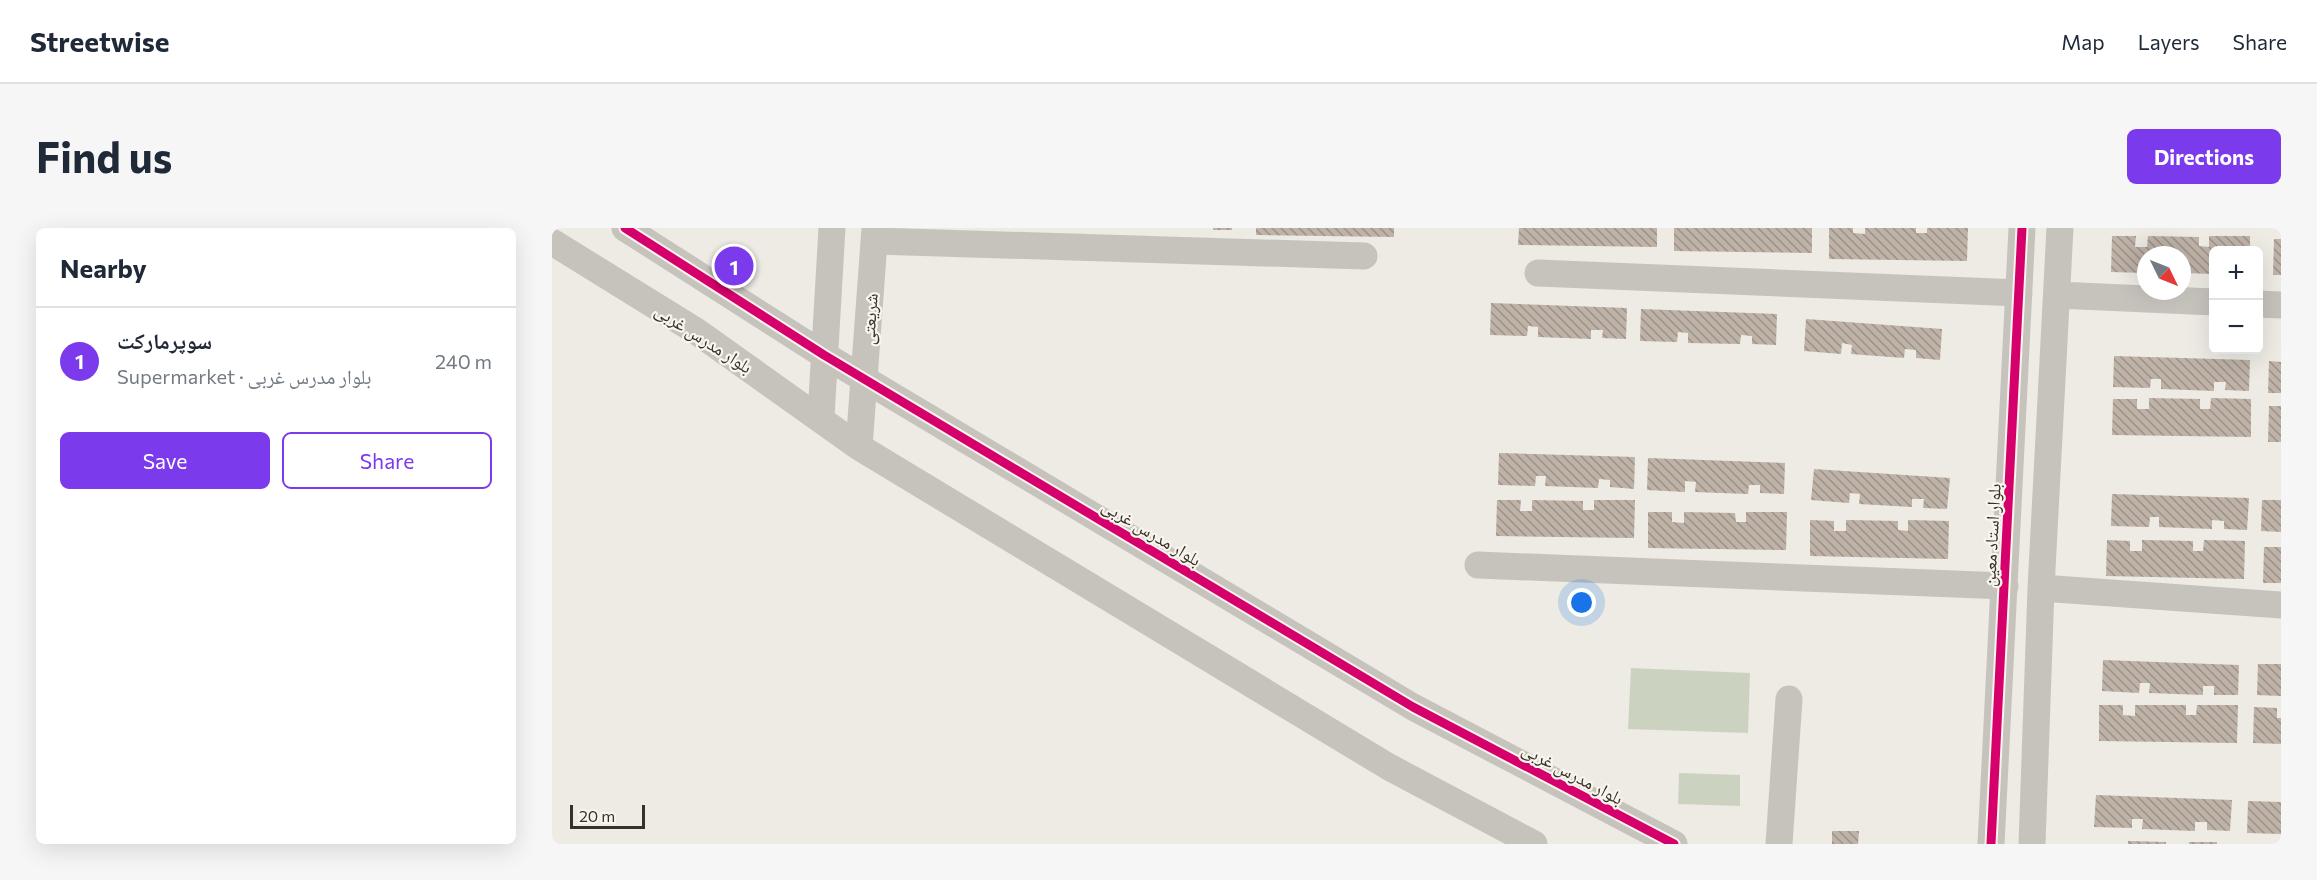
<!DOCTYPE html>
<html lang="en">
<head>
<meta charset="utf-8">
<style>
  body { margin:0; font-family:Commissioner,"Noto Naskh Arabic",sans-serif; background:#f6f6f7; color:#1f2937 }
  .controls { position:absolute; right:18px; top:18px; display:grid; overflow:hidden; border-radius:9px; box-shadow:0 6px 24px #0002 }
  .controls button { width:54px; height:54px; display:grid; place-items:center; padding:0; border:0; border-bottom:2px solid #e0e1e3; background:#fff; color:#1f2937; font:30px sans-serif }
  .compass { position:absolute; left:1585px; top:18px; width:54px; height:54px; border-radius:50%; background:#fff; box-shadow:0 6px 24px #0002; rotate:133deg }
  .scale { position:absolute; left:18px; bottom:15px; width:75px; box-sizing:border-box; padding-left:6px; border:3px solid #37312b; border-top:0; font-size:16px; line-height:21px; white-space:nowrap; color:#37312b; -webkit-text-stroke:4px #f9f5ed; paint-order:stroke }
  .you { position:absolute; left:1030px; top:375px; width:21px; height:21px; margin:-15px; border:4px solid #fff; border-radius:50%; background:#1a73e8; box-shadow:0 0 0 9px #1a73e833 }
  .badge { display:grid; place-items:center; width:39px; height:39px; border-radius:50%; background:#7c3aed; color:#fff; font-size:20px; font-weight:700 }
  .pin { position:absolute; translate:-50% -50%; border:3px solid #fff; box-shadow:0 2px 6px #0006 }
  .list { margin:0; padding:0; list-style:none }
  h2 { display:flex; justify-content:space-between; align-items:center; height:78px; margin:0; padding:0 24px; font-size:26px }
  h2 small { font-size:20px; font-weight:400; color:#747a83 }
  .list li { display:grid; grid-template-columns:39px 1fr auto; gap:18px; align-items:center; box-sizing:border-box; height:108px; padding:0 24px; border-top:2px solid #e0e1e3 }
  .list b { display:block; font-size:22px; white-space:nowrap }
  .list p { margin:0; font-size:20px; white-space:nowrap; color:#747a83 }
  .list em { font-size:20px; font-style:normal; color:#747a83 }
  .actions { display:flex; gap:12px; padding:18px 24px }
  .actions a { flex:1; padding:14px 0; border:2px solid #7c3aed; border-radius:9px; text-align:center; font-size:21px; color:#7c3aed }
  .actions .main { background:#7c3aed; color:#fff }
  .map { position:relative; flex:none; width:1729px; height:616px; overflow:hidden; border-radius:9px }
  header { display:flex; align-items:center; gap:36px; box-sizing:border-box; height:84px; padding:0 30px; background:#fff; border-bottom:2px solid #e0e1e3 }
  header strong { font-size:28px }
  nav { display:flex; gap:33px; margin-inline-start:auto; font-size:21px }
  .intro { display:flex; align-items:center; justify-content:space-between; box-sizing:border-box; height:144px; padding:0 36px }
  h1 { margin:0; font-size:42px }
  .button { padding:15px 27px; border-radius:9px; background:#7c3aed; color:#fff; font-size:21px; font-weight:700 }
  main { display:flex; gap:36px; padding:0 36px }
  aside { flex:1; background:#fff; border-radius:9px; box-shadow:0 6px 24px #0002 }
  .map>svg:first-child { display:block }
  .pitch { fill:#cbd3c0 }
  .building { fill:url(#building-back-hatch) }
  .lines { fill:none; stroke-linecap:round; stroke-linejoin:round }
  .street { stroke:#c6c3bd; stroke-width:27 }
  .cycleway-casing { stroke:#f9f5ed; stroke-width:13 }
  .cycleway { stroke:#d6006c; stroke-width:9 }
  .labels { text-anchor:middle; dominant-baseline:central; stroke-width:4.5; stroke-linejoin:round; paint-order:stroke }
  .street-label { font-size:18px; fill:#37312b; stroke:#f9f5ed }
</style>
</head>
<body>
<header>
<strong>Streetwise</strong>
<nav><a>Map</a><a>Layers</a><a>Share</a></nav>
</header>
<div class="intro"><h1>Find us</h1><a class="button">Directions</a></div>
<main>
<aside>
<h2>Nearby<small></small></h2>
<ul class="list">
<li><span class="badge">1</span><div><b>سوپرمارکت</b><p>Supermarket · بلوار مدرس غربی</p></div><em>240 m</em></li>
</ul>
<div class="actions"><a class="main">Save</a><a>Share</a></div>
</aside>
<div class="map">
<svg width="1729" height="616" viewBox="0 0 1729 616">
  <defs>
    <pattern id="building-back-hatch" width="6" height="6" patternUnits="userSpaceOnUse" patternTransform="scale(1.5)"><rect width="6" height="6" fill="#bfb3a8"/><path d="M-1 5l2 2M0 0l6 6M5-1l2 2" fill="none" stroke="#9c9289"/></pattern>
  </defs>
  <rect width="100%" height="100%" fill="#edebe4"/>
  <path class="pitch" d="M1079,440L1198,445L1196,505L1076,501Z
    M1127,545L1188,547V578L1126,576Z"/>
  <path class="building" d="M661,0H680V2H661Z
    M704,0H842V9L704,7Z
    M967,0H1105V19L966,17Z
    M1122,0H1260V25L1122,23Z
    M1277,0H1301V5L1313,6V0H1364V5H1375V0H1416L1415,33L1277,31Z
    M1560,8H1584L1583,19H1595L1596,8L1647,9V18L1657,19V8H1698V22H1662V46L1630,45V27H1594V45L1559,44Z
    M1722,11H1729V47H1721Z
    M939,75L1075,80L1074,111L1050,110L1051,102H1039V111L986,109V99L976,98L975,108L938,107Z
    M1089,81L1225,86L1224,117L1200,116V108L1189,107L1188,116L1136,115V105L1126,104L1125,114L1088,113Z
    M1254,91L1390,101L1388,132L1364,130V122L1353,121L1352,130L1299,126L1300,117L1290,115L1289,126L1252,123Z
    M1562,128L1698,132L1697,163L1673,162L1674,154H1662V163L1609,161V151H1599L1598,160L1561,159Z
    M1717,133L1729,134V165H1716Z
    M1597,170L1648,171V181H1658L1659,170L1699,171V209L1560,207L1561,171H1585V181H1597Z
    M1717,178H1729V214H1716Z
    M947,225L1083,229L1082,261L1058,259V252L1047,251L1046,260L993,258L994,248H984L983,258L946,257Z
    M1096,230L1233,235L1232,266L1208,265V257H1197L1196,266L1143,264L1144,254L1133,253V264L1095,262Z
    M1262,241L1398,250L1395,281L1371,280L1372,271H1360V279L1307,276L1308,266L1298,265L1297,275L1259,272Z
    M1560,266L1697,270L1695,302L1672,301V293L1660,292V301L1607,299V289H1598L1597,299L1559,298Z
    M945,272H969L968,283H980V272L1031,273V282H1042V272H1083L1082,310L944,308Z
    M1710,272H1729V304L1709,303Z
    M1096,284H1120V294L1132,295V284L1183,285L1184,294H1194V284H1235L1234,322L1096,320Z
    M1258,292L1282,293V303H1294V292L1346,293V302L1356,303V292L1397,293L1396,331L1258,328Z
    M1555,312L1578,313V323H1590V312L1641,313V323H1651L1652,312L1693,313L1692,351L1554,348Z
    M1712,319H1729V355H1711Z
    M1551,432L1687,437L1686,467H1662V458H1651V467L1597,465L1598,455H1588L1587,465L1550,463Z
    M1706,436H1729V468L1705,467Z
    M1547,477H1571V487L1583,488V477H1634V487H1644L1645,477H1686L1685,515L1547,513Z
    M1702,479L1725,480V490H1729V516L1701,515Z
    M1544,567L1680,572L1678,603L1655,602V594H1643V603L1590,601L1591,591H1580V600L1542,599Z
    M1696,573L1729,574V606L1695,605Z
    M1280,603H1307L1306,616H1280Z
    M1576,613L1614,614V616H1576Z
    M1637,614H1665V616H1637Z"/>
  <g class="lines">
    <path class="street" d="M73,0L272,127L861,479L1122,616
      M323,13L812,28
      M0,14L144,103L307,219L837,539L982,616
      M986,45L1467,65
      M1505,67L1662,74
      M1706,76L1729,77
      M269,189L280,0
      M307,219L323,0
      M926,337L1453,358
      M1489,360L1729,377
      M1227,616L1237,471
      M1439,616L1470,0
      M1480,616L1489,360L1508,0"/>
    <g class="cycleway-casing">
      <path id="cycleway" d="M73,0L272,127L861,479L1122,616
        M1439,616L1470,0"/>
    </g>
    <use href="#cycleway" class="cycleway"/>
  </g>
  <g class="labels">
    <g class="street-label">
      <text transform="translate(317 91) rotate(-86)">شریعتی</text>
      <text transform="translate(152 110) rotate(33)">بلوار مدرس غربی</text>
      <text transform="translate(600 304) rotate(31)">بلوار مدرس غربی</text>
      <text transform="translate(1439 307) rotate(-87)">بلوار استاد معین</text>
      <text transform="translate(1021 545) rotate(28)">بلوار مدرس غربی</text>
    </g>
  </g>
</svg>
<div class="controls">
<button>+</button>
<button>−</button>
</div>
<svg class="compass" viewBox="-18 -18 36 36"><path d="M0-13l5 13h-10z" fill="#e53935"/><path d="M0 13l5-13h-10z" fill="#747a83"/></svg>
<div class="scale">20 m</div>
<div class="you"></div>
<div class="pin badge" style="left:182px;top:38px">1</div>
</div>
</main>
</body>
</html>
